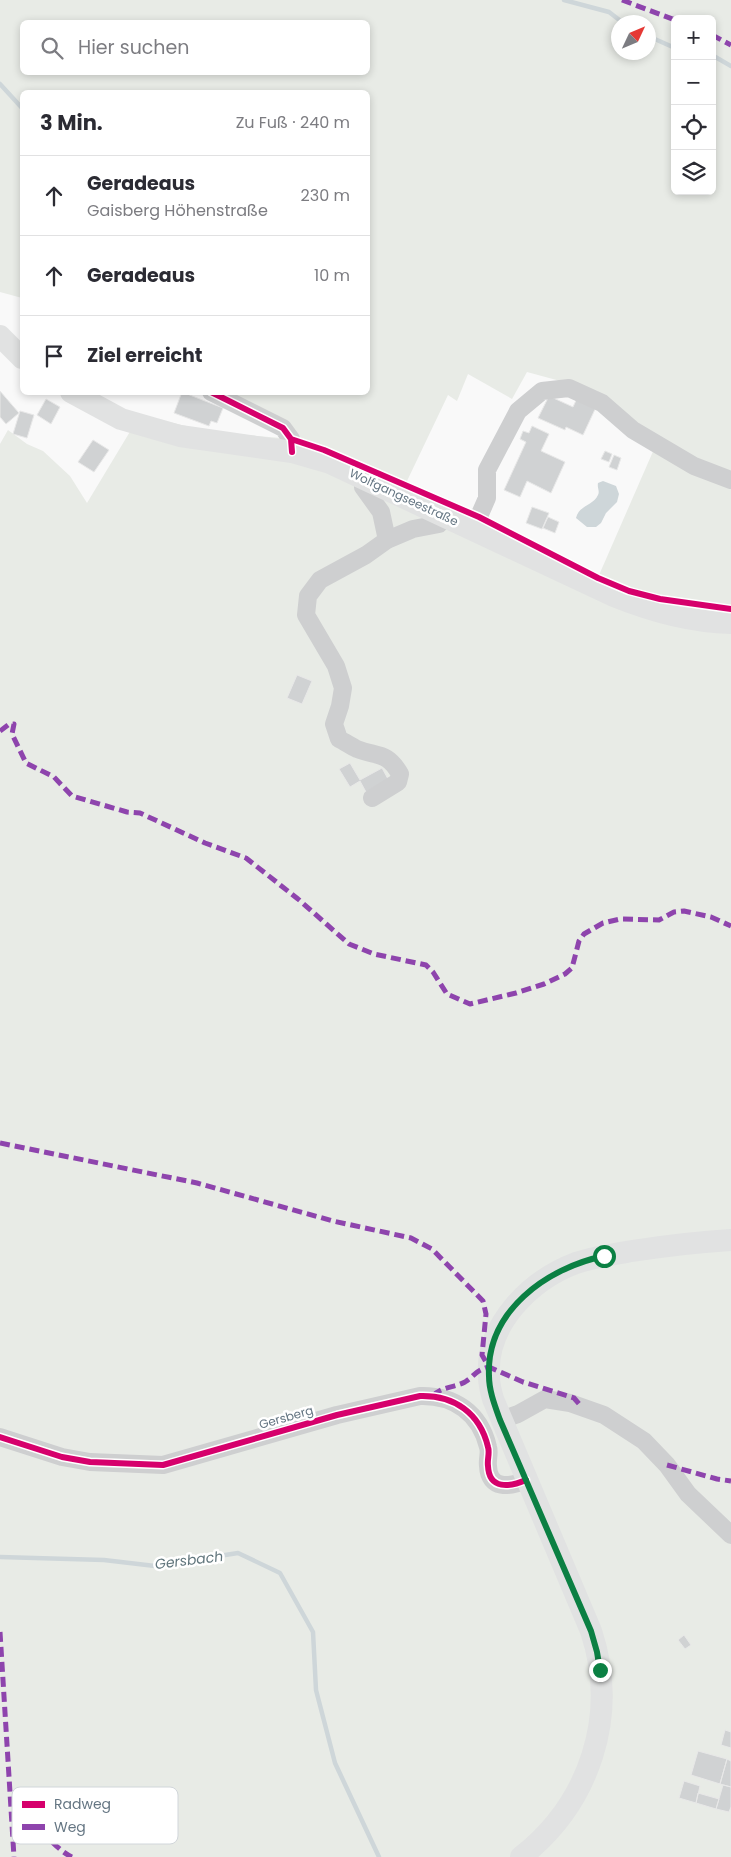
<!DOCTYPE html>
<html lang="de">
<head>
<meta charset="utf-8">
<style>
  body { margin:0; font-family:Poppins,sans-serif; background:#f2f2f3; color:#2b2b33 }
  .controls { position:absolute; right:15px; top:15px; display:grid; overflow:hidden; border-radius:8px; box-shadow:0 2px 8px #0003 }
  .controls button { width:45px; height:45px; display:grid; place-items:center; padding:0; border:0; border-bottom:1px solid #e1e1e2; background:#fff; color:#2b2b33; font:25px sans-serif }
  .compass { position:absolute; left:611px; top:15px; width:45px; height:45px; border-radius:50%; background:#fff; box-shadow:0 2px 8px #0003; rotate:46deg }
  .stop { position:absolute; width:15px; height:15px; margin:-11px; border:4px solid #0b8043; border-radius:50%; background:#fff }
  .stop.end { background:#0b8043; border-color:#fff; box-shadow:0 1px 5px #0008 }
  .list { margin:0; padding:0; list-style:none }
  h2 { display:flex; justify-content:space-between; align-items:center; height:65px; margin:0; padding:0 20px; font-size:21px }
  h2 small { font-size:16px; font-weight:400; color:#7c7c81 }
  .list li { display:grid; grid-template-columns:32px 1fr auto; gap:15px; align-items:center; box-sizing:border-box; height:80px; padding:0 20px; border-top:1px solid #e1e1e2 }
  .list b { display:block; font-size:19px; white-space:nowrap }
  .list p { margin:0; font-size:16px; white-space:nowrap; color:#7c7c81 }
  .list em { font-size:16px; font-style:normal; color:#7c7c81 }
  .icon { flex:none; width:28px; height:28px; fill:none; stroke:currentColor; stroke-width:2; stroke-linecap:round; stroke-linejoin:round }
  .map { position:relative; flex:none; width:731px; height:1857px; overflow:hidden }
  .search { position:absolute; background:#fff; box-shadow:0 2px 8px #0003; left:20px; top:20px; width:350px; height:55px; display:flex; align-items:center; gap:12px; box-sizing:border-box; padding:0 18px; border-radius:8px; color:#7c7c81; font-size:19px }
  .panel { position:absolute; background:#fff; box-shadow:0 2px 8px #0003; left:20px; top:90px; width:350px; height:305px; border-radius:8px }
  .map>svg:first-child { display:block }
  .green { fill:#e8ebe6; fill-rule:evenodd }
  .water { fill:#ced6d9 }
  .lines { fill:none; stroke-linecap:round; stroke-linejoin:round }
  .stream { stroke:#ced6d9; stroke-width:4.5 }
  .building { fill:#d0d2d3; stroke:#e8e8e8 }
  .minor { stroke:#cecfd0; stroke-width:18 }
  .major { stroke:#e1e2e2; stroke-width:22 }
  .quiet { stroke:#8e44ad; stroke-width:5; stroke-dasharray:10 5; stroke-linecap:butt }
  .cycleway-casing { stroke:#fff; stroke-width:9 }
  .cycleway { stroke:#d6006c; stroke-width:6 }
  .route { stroke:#0b8043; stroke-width:6 }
  .labels { text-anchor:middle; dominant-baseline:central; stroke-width:5; stroke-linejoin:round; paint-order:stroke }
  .street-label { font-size:12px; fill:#657683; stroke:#fff }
  .water-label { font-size:14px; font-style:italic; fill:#60757c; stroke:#fff }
  .key { fill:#fff; stroke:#d1d6da; stroke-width:1 }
  .key-label { font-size:14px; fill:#657683 }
</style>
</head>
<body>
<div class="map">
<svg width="731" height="1857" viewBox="0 0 731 1857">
  <rect width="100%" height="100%" fill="#f9f9f9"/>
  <path class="green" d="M0,0H731V1857H0V444L8,430L27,444L43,451L70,476L87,503L140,415L211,432L281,438L219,393L368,392V92H22V298L0,292ZM675,19H712V191H675ZM22,22H368V72H22ZM618,22H648V52H618ZM527,372L597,391L658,440L596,582L407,481L448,395L457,401L468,374L512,399Z"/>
  <path class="water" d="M603,481L616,486L619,494L617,502L606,513L601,523L596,527H587L576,518C579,505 593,506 598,495C600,491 597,488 598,483Z"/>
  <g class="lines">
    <path class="stream" d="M564,0L609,12L622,22
      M648,36L675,48
      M712,55L731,66
      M0,84L22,108
      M0,1557L104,1560L155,1566L238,1553L280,1573L313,1632L316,1690L335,1763L379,1857"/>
  </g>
  <path class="building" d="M0,391L19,413L6,424L0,417Z
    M182,392L223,408L217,423L211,421L209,426L174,413Z
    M549,396L573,407L578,396L597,405L583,435L566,427L565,430L538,418Z
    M46,399L60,407L51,424L37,415Z
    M20,411L34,415L27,438L13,434Z
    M532,426L549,434L541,451L565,462L551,493L527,481L520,497L504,490L526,442L520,439L523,431L529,433Z
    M93,440L109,450L94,472L78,462Z
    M605,451L612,454L609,462L601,459Z
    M614,455L621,458L617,470L609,467Z
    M532,507L549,513L542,529L526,523Z
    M548,517L559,522L555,533L543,528Z
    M297,675L312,681L302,704L287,698Z
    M350,763L360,780L382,768L388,779L366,792L360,781L350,787L339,769Z
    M684,1635L691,1645L685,1649L678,1640Z
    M725,1730L731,1732V1748L721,1745Z
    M698,1751L727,1759L720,1784L691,1775Z
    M727,1759L731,1761V1787L720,1784Z
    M684,1781L700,1786L696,1803L679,1798Z
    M723,1785L731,1787V1807L729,1812L716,1809Z
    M698,1793L719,1799L716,1809L696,1803Z"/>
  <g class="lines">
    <path class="minor" d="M211,392L283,428L291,439L292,452
      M365,478L363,487L381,512L387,540
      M473,530L487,498V470L518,411L542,391L569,388L602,403L633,430L694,466L731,480
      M372,798L398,782L400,774C387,751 377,757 357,749C351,746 345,742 339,739L334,724L340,706L343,688L336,666L306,615L308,596L320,580L366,555L387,540L413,529L439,524L445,516
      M501,1420L518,1414L545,1399L570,1403L604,1415L644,1441L667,1465L688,1494L731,1535
      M0,1437L62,1457L90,1462L163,1465L337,1415L420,1396C454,1395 480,1413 488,1447C490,1453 487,1459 488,1466C489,1490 510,1487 526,1480"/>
    <path class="major" d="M0,336L22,358
      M71,392L121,419L180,436L292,452L330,463L614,596C651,611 691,622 731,623
      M521,1857C590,1803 619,1715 591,1631L493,1399C491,1392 489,1384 489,1377C485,1324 531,1280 576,1263C594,1257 614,1254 632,1251C665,1246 698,1242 731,1240"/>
    <path class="quiet" d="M622,0L675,20
      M712,35L731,45
      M0,731L8,725L14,724L12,734L26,763L54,777L72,796L127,812L140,813L205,843L246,858L298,899L349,944L374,954L426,965L433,972L447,994L470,1004L516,993L544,984L565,974L572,968L579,941L584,934L603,923L620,919L659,920L674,912L684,911L711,917L731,926
      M0,1143L197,1183L333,1221L411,1238L432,1249L483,1301L486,1314L482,1355L489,1367L523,1382L574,1398L581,1406
      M433,1396C442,1386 454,1388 465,1382C476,1375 474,1371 489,1367
      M667,1465L717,1479L731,1481
      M0,1632L14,1857
      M13,1830L23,1824L20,1808C33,1821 57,1851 72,1857"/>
    <g class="cycleway-casing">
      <path id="cycleway" d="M211,392L283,428L291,439L292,452
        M291,439L324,450L479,517L598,578L629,591L660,599L731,609
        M0,1437L62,1457L90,1462L163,1465L337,1415L420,1396C454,1395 480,1413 488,1447C490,1453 487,1459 488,1466C489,1490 510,1487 526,1480"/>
    </g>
    <use href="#cycleway" class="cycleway"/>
  </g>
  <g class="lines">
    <path class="route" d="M600,1670L597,1652L591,1631L500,1420C495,1406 489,1391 489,1376C486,1311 547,1268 604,1256"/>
  </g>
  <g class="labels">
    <g class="street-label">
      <text transform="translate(404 497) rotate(25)">Wolfgangseestraße</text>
      <text transform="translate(286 1417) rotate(-16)">Gersberg</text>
    </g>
    <g class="water-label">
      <text transform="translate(189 1560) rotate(-7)">Gersbach</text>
    </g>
  </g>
  <rect x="12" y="1787" width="166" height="57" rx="8" class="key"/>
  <rect x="22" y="1801" width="23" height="7" fill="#d6006c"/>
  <rect x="22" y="1824" width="23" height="6" fill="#8e44ad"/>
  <g class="key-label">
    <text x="54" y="1809">Radweg</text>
    <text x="54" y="1832">Weg</text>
  </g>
</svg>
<div class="controls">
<button>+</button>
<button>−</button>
<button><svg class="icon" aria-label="locate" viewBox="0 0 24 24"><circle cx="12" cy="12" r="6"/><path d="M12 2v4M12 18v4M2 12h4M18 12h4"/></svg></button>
<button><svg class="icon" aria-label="layers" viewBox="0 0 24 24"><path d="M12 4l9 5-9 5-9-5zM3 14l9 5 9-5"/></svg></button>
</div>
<svg class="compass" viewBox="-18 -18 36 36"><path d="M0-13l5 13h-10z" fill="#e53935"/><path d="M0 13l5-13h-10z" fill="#7c7c81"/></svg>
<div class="stop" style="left:604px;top:1256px"></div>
<div class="stop end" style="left:600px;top:1670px"></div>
<div class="search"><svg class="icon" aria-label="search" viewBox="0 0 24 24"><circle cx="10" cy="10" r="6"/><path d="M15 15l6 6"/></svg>Hier suchen</div>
<section class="panel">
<h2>3 Min.<small>Zu Fuß · 240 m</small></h2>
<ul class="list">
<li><svg class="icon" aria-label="ahead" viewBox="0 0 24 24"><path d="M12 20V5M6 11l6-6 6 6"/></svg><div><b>Geradeaus</b><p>Gaisberg Höhenstraße</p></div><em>230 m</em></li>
<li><svg class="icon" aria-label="ahead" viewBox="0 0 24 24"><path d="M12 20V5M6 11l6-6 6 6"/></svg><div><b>Geradeaus</b></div><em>10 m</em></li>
<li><svg class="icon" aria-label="arrive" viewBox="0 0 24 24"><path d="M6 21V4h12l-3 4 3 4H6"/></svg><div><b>Ziel erreicht</b></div></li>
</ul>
</section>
</div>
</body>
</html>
